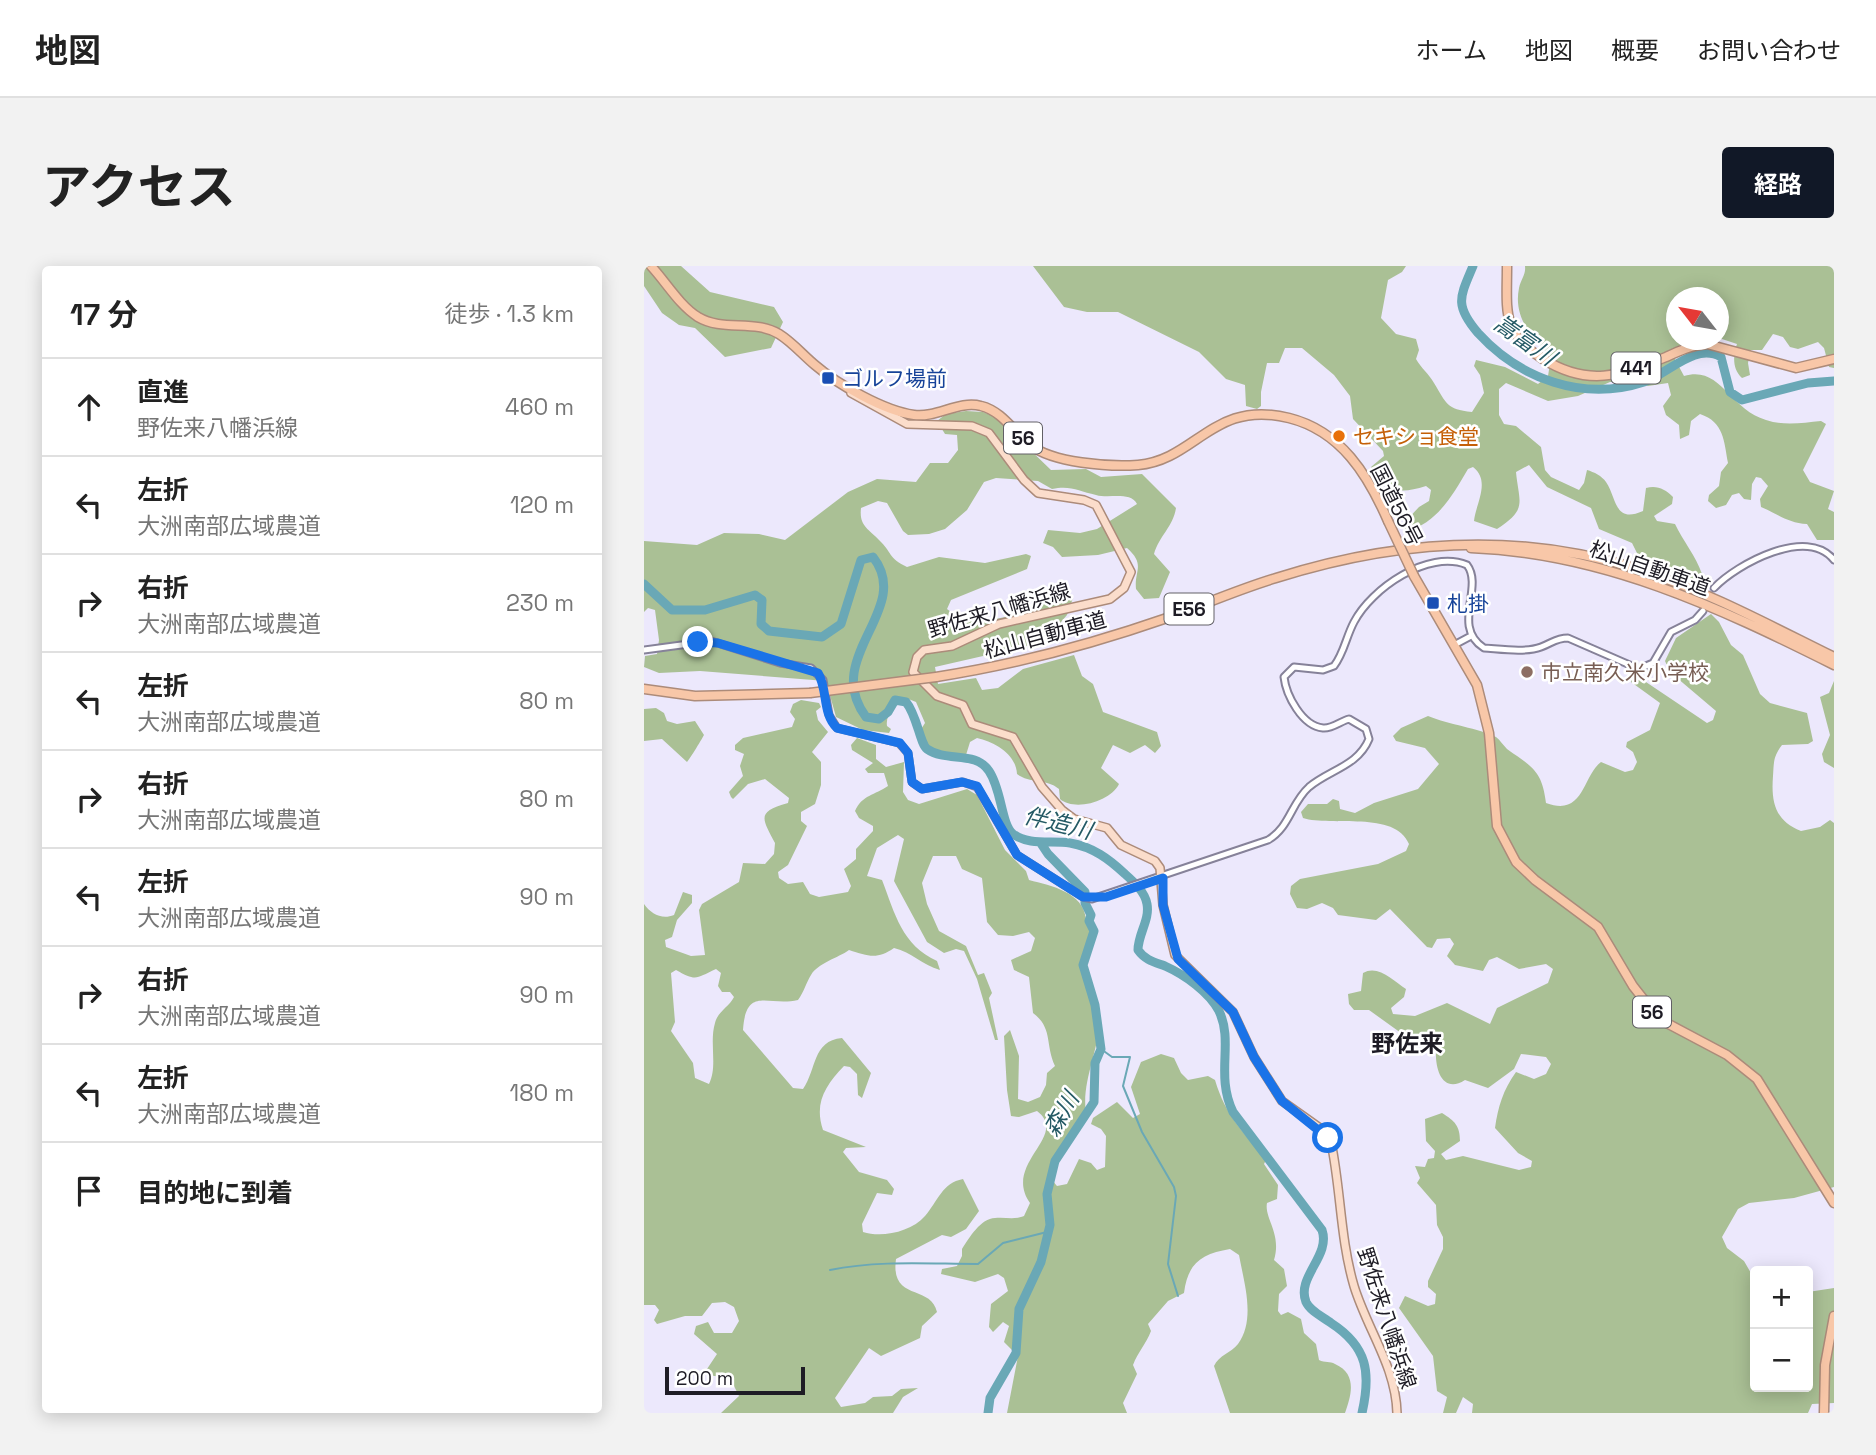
<!DOCTYPE html>
<html lang="ja">
<head>
<meta charset="utf-8">
<style>
  body { margin:0; font-family:"Space Grotesk","Noto Sans JP",sans-serif; background:#f2f2f2; color:#222 }
  .controls { position:absolute; right:21px; bottom:21px; display:grid; overflow:hidden; border-radius:7px; box-shadow:0 4px 18px #0003 }
  .controls button { width:63px; height:63px; display:grid; place-items:center; padding:0; border:0; border-bottom:2px solid #e0e0e0; background:#fff; color:#222; font:35px sans-serif }
  .compass { position:absolute; left:1022px; top:21px; width:63px; height:63px; border-radius:50%; background:#fff; box-shadow:0 4px 18px #0003; rotate:301deg }
  .scale { position:absolute; left:21px; bottom:18px; width:140px; box-sizing:border-box; padding-left:7px; border:4px solid #1e1c25; border-top:0; font-size:19px; line-height:24px; white-space:nowrap; color:#1e1c25; -webkit-text-stroke:5px #fff; paint-order:stroke }
  .stop { position:absolute; width:21px; height:21px; margin:-16px; border:5px solid #1a73e8; border-radius:50%; background:#fff }
  .stop.end { background:#1a73e8; border-color:#fff; box-shadow:0 2px 7px #0008 }
  .list { margin:0; padding:0; list-style:none }
  h2 { display:flex; justify-content:space-between; align-items:center; height:91px; margin:0; padding:0 28px; font-size:30px }
  h2 small { font-size:23px; font-weight:400; color:#767676 }
  .list li { display:grid; grid-template-columns:46px 1fr auto; gap:21px; align-items:center; box-sizing:border-box; height:98px; padding:0 28px; border-top:2px solid #e0e0e0 }
  .list b { display:block; font-size:26px; white-space:nowrap }
  .list p { margin:0; font-size:23px; white-space:nowrap; color:#767676 }
  .list em { font-size:23px; font-style:normal; color:#767676 }
  .icon { flex:none; width:38px; height:38px; fill:none; stroke:currentColor; stroke-width:2; stroke-linecap:round; stroke-linejoin:round }
  .map { position:relative; flex:none; width:1190px; height:1147px; overflow:hidden; border-radius:7px }
  header { display:flex; align-items:center; gap:42px; box-sizing:border-box; height:98px; padding:0 35px; background:#fff; border-bottom:2px solid #e0e0e0 }
  header strong { font-size:33px }
  nav { display:flex; gap:38px; margin-inline-start:auto; font-size:24px }
  .intro { display:flex; align-items:center; justify-content:space-between; box-sizing:border-box; height:168px; padding:0 42px }
  h1 { margin:0; font-size:49px }
  .button { padding:18px 32px; border-radius:7px; background:#111827; color:#fff; font-size:24px; font-weight:700 }
  main { display:flex; gap:42px; padding:0 42px }
  aside { flex:1; background:#fff; border-radius:7px; box-shadow:0 4px 18px #0003 }
  .map>svg:first-child { display:block }
  .green { fill:#aac095; fill-rule:evenodd }
  .lines { fill:none; stroke-linecap:round; stroke-linejoin:round }
  .stream { stroke:#6aa8b6; stroke-width:2 }
  .river { stroke:#6aa8b6; stroke-width:9 }
  .minor-casing { stroke:#868299; stroke-width:9 }
  .major-casing { stroke:#ac8b7a; stroke-width:10 }
  .highway-casing { stroke:#ac8b7a; stroke-width:11 }
  .minor { stroke:#fff; stroke-width:5 }
  .major { stroke:#fbddcb; stroke-width:7 }
  .highway { stroke:#f8c7a8; stroke-width:8 }
  .highway-bridge-casing { stroke:#ac8b7a; stroke-width:11; stroke-linecap:butt }
  .highway-bridge { stroke:#f8c7a8; stroke-width:8 }
  .route { stroke:#1a73e8; stroke-width:9 }
  .transit-dot { fill:#1a4fb4; stroke:#fff; stroke-width:2.5 }
  .food-dot { fill:#e8710a; stroke:#fff; stroke-width:2.5 }
  .education-dot { fill:#8d6e63; stroke:#fff; stroke-width:2.5 }
  .labels { text-anchor:middle; dominant-baseline:central; stroke-width:5; stroke-linejoin:round; paint-order:stroke }
  .shield { fill:#fff; stroke:#626066; stroke-width:2 }
  .shield-label { font-size:19px; font-weight:bold; fill:#1e1c25 }
  .transit-label { font-size:21px; fill:#164399; stroke:#fff; text-anchor:start }
  .food-label { font-size:21px; fill:#c56008; stroke:#fff; text-anchor:start }
  .street-label { font-size:21px; fill:#1e1c25; stroke:#fff }
  .education-label { font-size:21px; fill:#785e54; stroke:#fff; text-anchor:start }
  .water-label { font-size:23px; font-style:italic; fill:#255a65; stroke:#fff }
  .quarter-label { font-size:24px; font-weight:bold; fill:#1e1c25; stroke:#fff }
</style>
</head>
<body>
<header>
<strong>地図</strong>
<nav><a>ホーム</a><a>地図</a><a>概要</a><a>お問い合わせ</a></nav>
</header>
<div class="intro"><h1>アクセス</h1><a class="button">経路</a></div>
<main>
<aside>
<h2>17 分<small>徒歩 · 1.3 km</small></h2>
<ul class="list">
<li><svg class="icon" aria-label="ahead" viewBox="0 0 24 24"><path d="M12 20V5M6 11l6-6 6 6"/></svg><div><b>直進</b><p>野佐来八幡浜線</p></div><em>460 m</em></li>
<li><svg class="icon" aria-label="left" viewBox="0 0 24 24"><path d="M17 20v-9H6M10 6l-5 5 5 5"/></svg><div><b>左折</b><p>大洲南部広域農道</p></div><em>120 m</em></li>
<li><svg class="icon" aria-label="right" viewBox="0 0 24 24"><path d="M7 20v-9h11M14 6l5 5-5 5"/></svg><div><b>右折</b><p>大洲南部広域農道</p></div><em>230 m</em></li>
<li><svg class="icon" aria-label="left" viewBox="0 0 24 24"><path d="M17 20v-9H6M10 6l-5 5 5 5"/></svg><div><b>左折</b><p>大洲南部広域農道</p></div><em>80 m</em></li>
<li><svg class="icon" aria-label="right" viewBox="0 0 24 24"><path d="M7 20v-9h11M14 6l5 5-5 5"/></svg><div><b>右折</b><p>大洲南部広域農道</p></div><em>80 m</em></li>
<li><svg class="icon" aria-label="left" viewBox="0 0 24 24"><path d="M17 20v-9H6M10 6l-5 5 5 5"/></svg><div><b>左折</b><p>大洲南部広域農道</p></div><em>90 m</em></li>
<li><svg class="icon" aria-label="right" viewBox="0 0 24 24"><path d="M7 20v-9h11M14 6l5 5-5 5"/></svg><div><b>右折</b><p>大洲南部広域農道</p></div><em>90 m</em></li>
<li><svg class="icon" aria-label="left" viewBox="0 0 24 24"><path d="M17 20v-9H6M10 6l-5 5 5 5"/></svg><div><b>左折</b><p>大洲南部広域農道</p></div><em>180 m</em></li>
<li><svg class="icon" aria-label="arrive" viewBox="0 0 24 24"><path d="M6 21V4h12l-3 4 3 4H6"/></svg><div><b>目的地に到着</b></div></li>
</ul>
</aside>
<div class="map">
<svg width="1190" height="1147" viewBox="0 0 1190 1147">
  <rect width="100%" height="100%" fill="#ece8fc"/>
  <path class="green" d="M0,0H37L66,26L130,41L139,56L127,82L81,91L51,62L35,59L18,47L0,20Z
    M389,0H762L758,6L744,14L737,52L752,68L772,73L775,84L772,93C777,102 785,108 790,117C803,138 802,143 828,146L840,127L836,109L830,100L832,94L861,101L894,118L904,110L907,91C888,71 869,52 875,22C877,13 882,9 881,0H1190V102L1185,101L1180,82L1174,76L1154,83L1146,81L1139,71L1129,68L1118,84H1107L1104,97L1106,109L1098,112C1088,103 1089,89 1093,78L1075,72L1074,32H1032V74H1048L1026,84L1040,110C1077,99 1085,143 1122,154C1140,160 1158,157 1177,155L1182,158L1159,204L1166,216L1190,225L1184,243L1190,246V274H1173L1163,258C1144,257 1134,248 1117,241L1116,233L1124,220L1117,212L1112,211L1108,218L1107,234L1100,233L1095,227L1088,229L1082,239L1072,242L1064,235L1065,229L1075,220L1077,206L1084,197C1080,175 1080,156 1056,148L1047,155L1045,169L1036,173L1035,159L1022,149L1019,140L1027,129L1024,117L1004,120L986,115L966,116L934,130L904,135L862,117L855,123V149L860,158L872,160L897,181L901,204L907,211L935,224L940,217L943,204C950,206 958,210 962,216C973,232 970,258 999,245L1002,222C1013,219 1021,223 1029,231L1028,238L1010,250L1013,255L1031,258C1039,275 1052,290 1058,308L1050,317L1008,299L994,289L988,277L955,263L947,242L903,221L885,199L872,206C875,237 884,243 853,263L830,255C832,237 847,215 829,201L824,203C808,230 794,256 762,266L758,259L775,241L785,235L787,224L782,220C753,229 743,225 727,201L740,190L739,185L709,153L706,130L690,109L658,82H641L635,97H623L617,126V140L613,143L602,140L601,119L582,113L555,86L474,46H443L420,41Z
    M322,145L339,146L353,152L407,204L442,203L457,211L498,208L532,242C529,261 515,270 510,288L526,306L515,332L500,333L492,323C490,304 502,299 483,282L454,289L418,291L409,281L399,277L404,264L436,267L453,263L493,238C486,225 465,233 452,229C435,225 426,219 408,223L394,215L352,212L340,216L323,244L301,263L285,268L264,269L259,265L243,237L234,235L217,242C215,260 224,262 235,274C248,286 244,292 263,301L295,291L341,297L382,288L387,290L383,303L307,334L303,343C335,370 390,341 423,328L429,332L423,349L400,376L291,401L294,418L332,412L338,424L354,422L379,403L430,389L438,410L449,418L459,446L513,466L517,480L511,487L501,479L486,487L469,479L457,502L475,518C467,535 431,546 416,533L415,523C402,512 386,518 373,508C372,488 351,476 333,472L326,476L322,489C305,490 288,486 274,475V468L281,457L272,436L262,432C253,438 241,448 243,460L247,463L245,467L219,464L192,451L182,415L56,405L15,407L0,401L1,390L13,388L15,374L11,344L4,342L0,346V275L53,279L80,267L115,268L141,274L204,226L233,213L272,216L286,197H304L314,184L313,169L301,168L293,155L302,148Z
    M1067,348L1075,356L1087,379L1099,389L1116,428L1126,437L1163,447L1169,475L1164,478L1138,479C1129,491 1130,496 1129,510C1127,536 1131,555 1157,565L1176,561L1186,554L1190,557V921L1150,932L1105,937L1094,943L1078,971L1083,982L1100,995L1111,1014V1121H1164V1026L1190,1022V1137L1168,1138L1164,1147H828L829,1138L819,1131L812,1147H799L803,1131L793,1125L789,1090L755,1042L761,1030L784,1040L791,1038L792,1028L784,1021V1015L799,983V971L793,959L792,939L773,917L776,912L771,900L781,901L784,893L790,892L791,885L782,875L781,853L798,847C811,855 816,860 816,875L797,888L802,894L819,890L875,904L887,901L888,895L874,887L851,862C854,841 859,824 872,806L890,813L902,808L907,798L902,791L877,788L870,803L844,822L821,814C799,828 791,804 792,785L757,767L725,744H710L705,738L704,728L717,725L719,707C734,698 750,715 762,723L760,731L747,742L749,748L771,750L803,737L846,758L853,742L904,717L909,703L902,698L875,703L853,691L845,694L839,705L811,699L803,690L810,678L806,672L793,673L788,682L783,681L746,643L732,654L694,649L689,642L678,637L663,643L653,642L646,628L647,620L656,613L734,598L762,585L765,578C751,544 687,561 659,552L657,546L664,538H683L689,533L695,535L696,543L711,547L730,537L774,523L795,498L781,482L752,475L749,470L757,462L784,450C805,459 835,462 852,471C856,474 859,479 863,483C888,501 898,504 902,537C940,551 938,511 957,496L981,506L989,504L993,496L989,486L982,481L983,476L1006,464L1016,437L987,416L988,412L993,410L1063,457L1069,454L1072,445L1026,406L1021,395L1032,372Z
    M1190,415V502L1180,496L1178,488L1186,469L1176,431L1185,427Z
    M157,434L175,437L177,441L172,445L174,454L184,466L168,486L177,496V519L171,538L157,546V555L163,560L144,599L134,606L135,612L144,618L159,616L166,628L175,631L204,626L207,620L200,603L212,593V583L229,565V560L215,552L211,545C218,529 231,529 244,520L240,507H224L221,503L229,497L208,484L207,479L213,472L232,479V493L242,501L260,496L259,526L264,534L275,538L323,523L333,529L361,584L382,605L385,614C408,620 439,626 442,653C443,658 447,663 446,668C445,679 437,688 438,699C439,719 454,735 455,755C456,783 435,820 443,851C431,870 390,895 413,920L423,918L435,893L447,897L453,904L461,901L462,870L457,863L447,858L449,852L473,836L489,852L496,848L487,821L497,796L517,788L530,792L537,807L544,814L564,810L571,814C582,851 599,865 622,894L620,898L634,919L633,933L623,937C620,952 638,968 630,994L640,1003L643,1020L635,1028L634,1045L637,1049L644,1046L657,1053L660,1067L672,1078L675,1094C681,1097 686,1095 691,1098C714,1108 707,1130 701,1147H586L570,1100C575,1089 587,1087 594,1078C612,1053 600,1017 595,989L586,983C558,988 544,996 540,1027L524,1035L504,1058L507,1065C502,1078 494,1086 489,1099L493,1108L479,1137L483,1147H363L374,1090L360,1076L365,1060L359,1056L349,1066L345,1061L347,1038L364,1025L360,1012L354,1008L331,1016L297,1008L298,1003L313,1000L318,990V983C325,972 337,952 351,952C362,951 370,954 380,950L386,937C358,897 426,870 393,845L375,851L367,850L363,824L360,770L366,764L375,790L374,833L384,836L396,831L402,819L403,807L411,800C401,778 409,762 389,747L385,711L370,704L367,694L387,685L391,672L385,666L369,670L354,669L343,656L338,612L318,603L312,590H289L278,617L283,638L295,665L322,680L334,709L340,707L348,727L345,732L354,774H351L333,713L320,685L312,683L300,687L283,676L250,615L260,573L254,569L233,582L223,610L238,614C251,648 258,679 293,695L296,704C278,699 268,686 250,682C233,694 224,690 205,684C194,692 174,697 167,709C162,717 160,726 154,734C124,741 102,719 99,764L149,822L159,823C173,803 168,775 198,772L227,807L218,832L214,829L213,808L206,801L200,800C181,820 170,837 179,864L222,881L202,882L199,886L215,906L243,914L250,923L248,929L233,927L218,958L219,966C238,972 267,966 281,950C294,935 298,917 319,913L335,945L322,963L307,971L298,969L252,993C246,1036 287,1018 293,1046L278,1060L276,1072L237,1090L225,1082L191,1132L197,1141L221,1137L229,1131L248,1130L257,1123L274,1122L259,1131L249,1147H77L95,1130L86,1112L63,1109V1103L73,1088L50,1068L52,1060L64,1056L70,1067H88L95,1055L90,1041L81,1036L68,1037L58,1050H41L13,1058L10,1054L15,1044L11,1039H0V638C7,648 18,654 30,649L39,626L48,629V637L33,654L28,671L21,674L22,681L47,690L61,689L55,644L58,638L95,616L99,597L121,598L130,588L131,577C118,552 112,546 144,537L145,532L121,513L104,518L89,533L87,531L85,526L99,510L96,500L100,488L91,484V479L99,472L148,461L151,453L146,446L149,438ZM72,703L77,707L74,720L78,726H86L90,731C85,741 74,745 71,757C65,777 74,800 65,818L51,812L49,797L27,765L31,756L27,707L32,704C53,716 52,712 72,703Z
    M12,442L20,447L23,455L33,458L51,455L60,469C59,471 46,493 43,496L18,473L0,475V443Z"/>
  <g class="lines">
    <path class="stream" d="M457,783L468,791H486L479,820L498,866L530,921L532,930L524,998L534,1030
      M186,1004C235,994 285,998 334,998L359,977L403,966"/>
    <path class="river" d="M829,0C816,31 810,39 834,67C876,113 939,136 1000,116C1024,108 1051,76 1077,91L1086,126L1098,134L1164,117L1190,115
      M0,318L28,344H61L111,329L118,334L117,358L125,365L178,371L197,358L217,294L229,291C270,343 177,391 222,451L235,453L244,446L251,434L262,436C273,449 276,478 283,483C303,497 331,484 345,505C358,524 357,558 369,568C385,580 408,574 426,577C449,581 465,593 481,608C490,616 501,626 503,638C506,654 494,668 494,684C501,694 510,696 521,700C541,709 565,726 575,745C590,776 571,809 589,846L678,964C687,990 652,1011 662,1036C666,1045 679,1051 687,1057C724,1081 727,1107 718,1147
      M344,1147L346,1132L372,1087L375,1043L397,996L406,959L403,928L411,895L450,836L451,797L457,783L451,739L439,699L450,665L445,655L447,649L441,637V626L404,588L396,576"/>
    <g class="minor-casing">
      <path id="minor" d="M1070,322C1093,298 1163,260 1190,294
        M812,378L827,370
        M0,384L67,375L136,397L167,402L179,414L185,449L193,462L255,477L264,487L268,516L278,523L319,516L333,521L373,589L439,631L448,633L624,574C646,561 647,537 665,521C685,504 714,500 725,473L722,463L705,453C697,455 688,463 679,462C658,460 642,429 640,411L650,401L679,404L690,400C700,387 702,371 710,356C727,323 784,283 823,299C840,321 807,361 840,382C856,383 881,387 897,381C908,377 912,372 924,372L995,403L1009,397L1027,366L1051,354L1059,345"/>
    </g>
    <g class="major-casing">
      <path id="major" d="M207,127L263,158L328,160L345,167L380,214L394,227L440,234L452,239L487,306L480,322L466,333L355,358L308,380L280,384L273,391L269,406L293,430L319,439L328,458L369,471L398,521L418,544L430,553L463,562L477,579L511,595L516,602L519,639L531,689L589,746L610,791L638,835L676,862L687,876C697,924 696,972 710,1020C723,1063 752,1101 753,1147"/>
    </g>
    <g class="highway-casing">
      <path id="highway" d="M7,0C22,16 35,39 54,51C79,66 110,53 135,68C148,76 159,89 171,99C193,118 240,145 270,149C293,152 315,134 337,140C358,145 370,166 386,179C409,197 465,201 494,199C552,194 569,133 645,152C697,165 724,209 744,255
        M863,0C863,45 857,67 899,93C944,121 975,110 1022,91C1035,85 1048,79 1063,78L1152,102L1190,93
        M827,282C959,287 1074,341 1190,399
        M770,310L833,419L845,467L853,560L872,596L891,614L954,661L989,720L1015,753L1083,789L1113,813L1190,937
        M292,411C370,399 448,378 523,352C559,339 595,323 632,312C752,274 876,265 997,304C1064,326 1127,360 1190,391
        M0,423L51,430L166,427
        M1180,1147L1181,1099L1190,1050"/>
    </g>
    <use href="#minor" class="minor"/>
    <use href="#major" class="major"/>
    <use href="#highway" class="highway"/>
    <g class="highway-bridge-casing">
      <path id="highway-bridge" d="M744,255L770,310
        M166,427L292,411"/>
    </g>
    <use href="#highway-bridge" class="highway-bridge"/>
  </g>
  <g class="lines">
    <path class="route" d="M54,376L74,377L174,407C184,423 178,448 193,462L256,477L264,487L268,516L278,523L318,516L333,520L373,589L439,631H462L519,612V639L534,693L589,746L610,791L638,835L684,872"/>
  </g>
  <g class="transit-dot">
    <rect x="177" y="105" width="14" height="14" rx="3.5"/>
    <rect x="782" y="330" width="14" height="14" rx="3.5"/>
  </g>
  <circle class="food-dot" cx="695" cy="170" r="7"/>
  <circle class="education-dot" cx="883" cy="406" r="7"/>
  <g class="labels">
    <g class="shield">
      <rect x="967.5" y="86.5" width="49" height="31" rx="5"/>
      <rect x="360" y="156.5" width="38" height="31" rx="5"/>
      <rect x="520.5" y="327.5" width="49" height="31" rx="5"/>
      <rect x="989" y="730.5" width="38" height="31" rx="5"/>
    </g>
    <g class="shield-label">
      <text x="992" y="102">441</text>
      <text x="379" y="172">56</text>
      <text x="545" y="343">E56</text>
      <text x="1008" y="746">56</text>
    </g>
    <g class="transit-label">
      <text x="198" y="112">ゴルフ場前</text>
      <text x="803" y="337">札掛</text>
    </g>
    <g class="food-label">
      <text x="709" y="170">セキショ食堂</text>
    </g>
    <g class="street-label">
      <text transform="translate(753 239) rotate(63)">国道56号</text>
      <text transform="translate(1006 302) rotate(19)">松山自動車道</text>
      <text transform="translate(355 344) rotate(-16)">野佐来八幡浜線</text>
      <text transform="translate(401 369) rotate(-15)">松山自動車道</text>
      <text transform="translate(743 1052) rotate(72)">野佐来八幡浜線</text>
    </g>
    <g class="education-label">
      <text x="897" y="406">市立南久米小学校</text>
    </g>
    <g class="water-label">
      <text transform="translate(881 74) rotate(35)">嵩富川</text>
      <text transform="translate(414 557) rotate(14)">伴造川</text>
      <text transform="translate(417 848) rotate(-60)">森川</text>
    </g>
    <g class="quarter-label">
      <text x="763" y="777">野佐来</text>
    </g>
  </g>
</svg>
<div class="controls">
<button>+</button>
<button>−</button>
</div>
<svg class="compass" viewBox="-18 -18 36 36"><path d="M0-13l5 13h-10z" fill="#e53935"/><path d="M0 13l5-13h-10z" fill="#767676"/></svg>
<div class="scale">200 m</div>
<div class="stop" style="left:684px;top:872px"></div>
<div class="stop end" style="left:54px;top:376px"></div>
</div>
</main>
</body>
</html>
